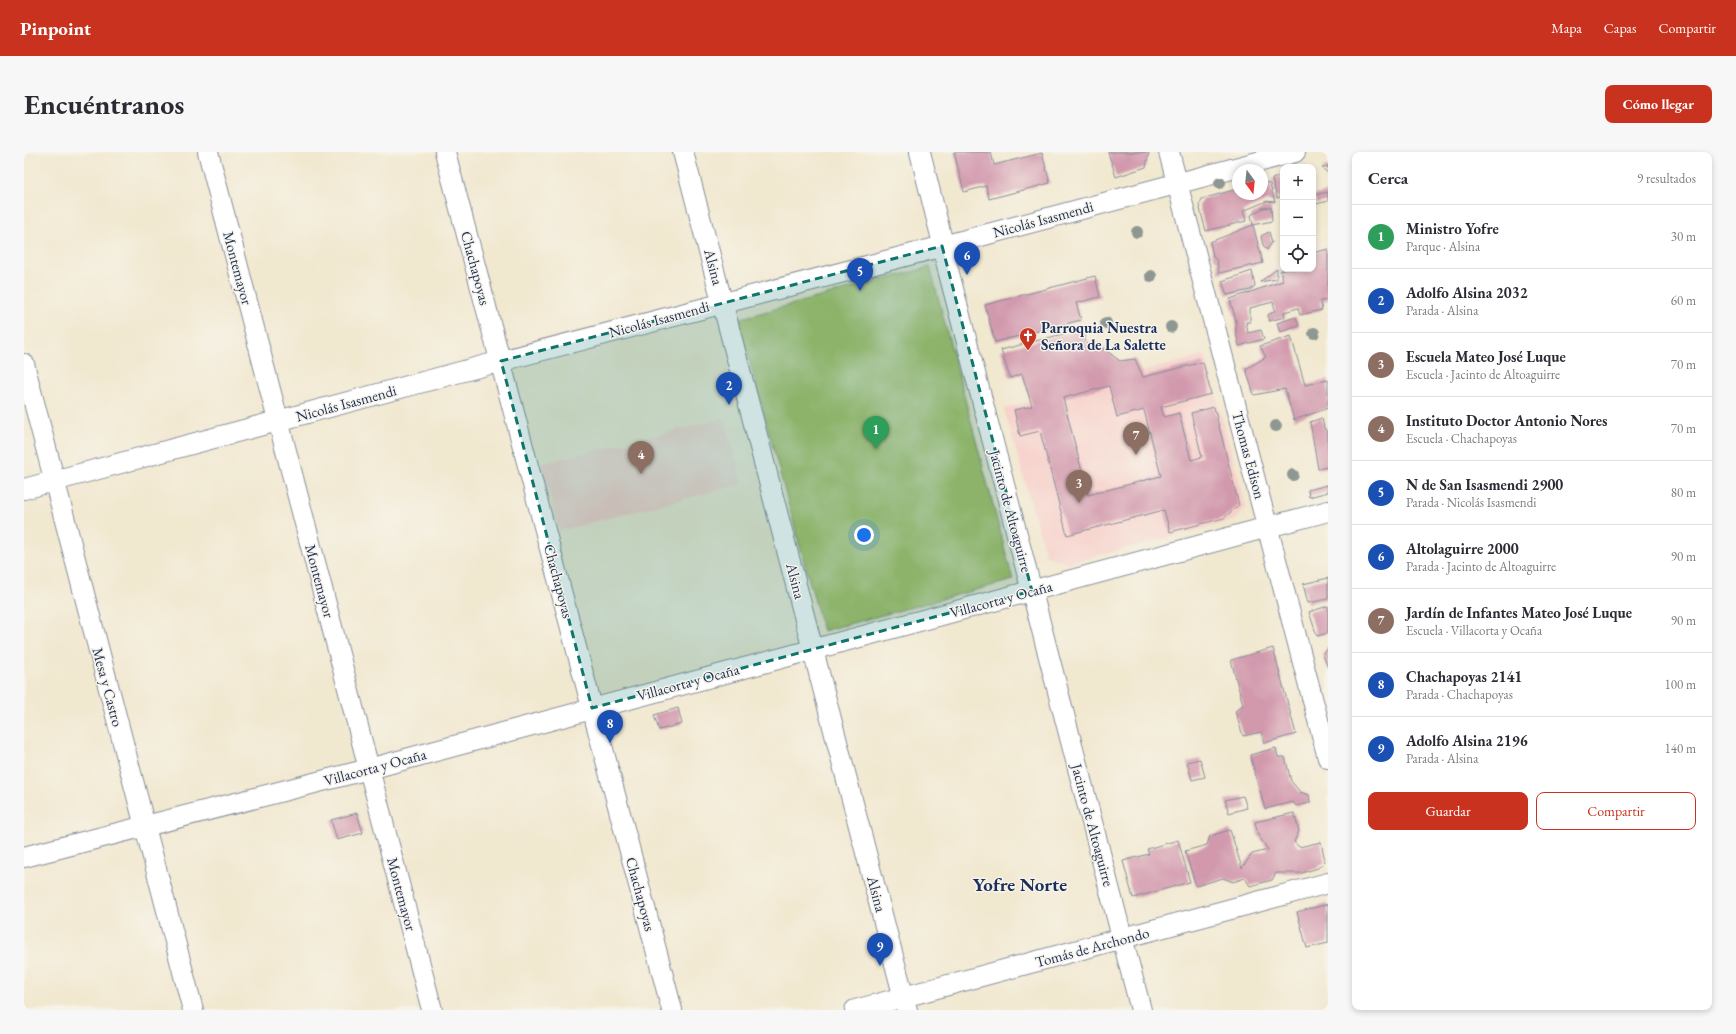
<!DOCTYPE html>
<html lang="es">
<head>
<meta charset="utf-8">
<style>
  body { margin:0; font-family:"EB Garamond",serif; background:#f7f7f7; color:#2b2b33 }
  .controls { position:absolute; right:12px; top:12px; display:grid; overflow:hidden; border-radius:8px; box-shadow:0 2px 6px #0003 }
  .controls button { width:36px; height:36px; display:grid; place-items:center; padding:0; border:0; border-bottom:1px solid #e1e1e2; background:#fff; color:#2b2b33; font:20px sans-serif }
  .compass { position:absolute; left:1208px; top:12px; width:36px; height:36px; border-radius:50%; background:#fff; box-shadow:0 2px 6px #0003; rotate:165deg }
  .you { position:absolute; left:840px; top:383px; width:14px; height:14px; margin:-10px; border:3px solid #fff; border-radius:50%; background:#1a73e8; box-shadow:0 0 0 6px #1a73e833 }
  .badge { display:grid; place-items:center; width:26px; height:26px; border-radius:50%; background:#c8321e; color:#fff; font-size:13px; font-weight:700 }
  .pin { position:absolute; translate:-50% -33px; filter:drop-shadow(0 1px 2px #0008) }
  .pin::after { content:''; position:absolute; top:21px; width:14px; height:12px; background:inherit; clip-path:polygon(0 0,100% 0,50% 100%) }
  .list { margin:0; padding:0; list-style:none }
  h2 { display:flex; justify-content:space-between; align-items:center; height:52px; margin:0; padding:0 16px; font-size:17px }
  h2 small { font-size:13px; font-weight:400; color:#7c7c81 }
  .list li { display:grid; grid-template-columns:26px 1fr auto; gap:12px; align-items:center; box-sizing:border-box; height:64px; padding:0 16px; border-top:1px solid #e1e1e2 }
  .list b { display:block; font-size:15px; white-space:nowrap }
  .list p { margin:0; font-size:13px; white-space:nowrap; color:#7c7c81 }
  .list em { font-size:13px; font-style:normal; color:#7c7c81 }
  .actions { display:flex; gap:8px; padding:12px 16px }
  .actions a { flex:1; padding:9px 0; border:1px solid #c8321e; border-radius:8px; text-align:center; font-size:14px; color:#c8321e }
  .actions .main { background:#c8321e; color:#fff }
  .icon { flex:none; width:22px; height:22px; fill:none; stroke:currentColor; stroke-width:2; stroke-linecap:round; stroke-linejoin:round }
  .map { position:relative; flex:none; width:1304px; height:858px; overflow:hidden; border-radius:8px }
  header { display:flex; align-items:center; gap:24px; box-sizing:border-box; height:56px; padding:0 20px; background:#c8321e; color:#fff }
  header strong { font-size:19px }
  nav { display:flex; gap:22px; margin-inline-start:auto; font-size:14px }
  .intro { display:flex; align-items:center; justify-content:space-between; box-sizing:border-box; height:96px; padding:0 24px }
  h1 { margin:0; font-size:28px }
  .button { padding:10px 18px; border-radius:8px; background:#c8321e; color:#fff; font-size:14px; font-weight:700 }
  main { display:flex; gap:24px; padding:0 24px }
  aside { flex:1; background:#fff; border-radius:8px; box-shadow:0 2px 6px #0003 }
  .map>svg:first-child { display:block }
  .built { fill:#f7d0ca }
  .green { fill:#acc267; stroke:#647862 }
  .building { fill:#d299ad; fill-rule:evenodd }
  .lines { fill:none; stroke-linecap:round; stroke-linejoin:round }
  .minor-casing { stroke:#868c97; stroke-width:22 }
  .minor { stroke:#fff; stroke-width:20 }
  .tree { fill:#8f9792 }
  .marked { fill:#0f766e; fill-opacity:0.2; stroke:#0f766e; stroke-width:3; stroke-dasharray:8 5; stroke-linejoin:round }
  .labels { text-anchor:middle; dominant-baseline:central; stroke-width:3; stroke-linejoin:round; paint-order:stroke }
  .street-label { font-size:15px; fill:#1b2f5e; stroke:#f7f3e8 }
  .poi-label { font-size:15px; font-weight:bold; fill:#1b2f5e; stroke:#f7f3e8; text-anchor:start }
  .district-label { font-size:19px; font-weight:bold; fill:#1b2f5e; stroke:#f7f3e8 }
</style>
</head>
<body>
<header>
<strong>Pinpoint</strong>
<nav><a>Mapa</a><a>Capas</a><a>Compartir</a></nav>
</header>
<div class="intro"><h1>Encuéntranos</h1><a class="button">Cómo llegar</a></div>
<main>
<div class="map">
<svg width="1304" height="858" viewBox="0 0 1304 858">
  <rect width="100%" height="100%" fill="#f7f3e8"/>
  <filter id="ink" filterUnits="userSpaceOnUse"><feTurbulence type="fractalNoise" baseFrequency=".025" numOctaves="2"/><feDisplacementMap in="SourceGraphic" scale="8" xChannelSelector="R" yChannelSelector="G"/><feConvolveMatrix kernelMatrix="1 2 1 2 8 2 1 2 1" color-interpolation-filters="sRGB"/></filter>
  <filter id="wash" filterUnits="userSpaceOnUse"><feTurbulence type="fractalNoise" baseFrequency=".012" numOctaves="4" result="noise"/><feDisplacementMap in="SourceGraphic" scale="16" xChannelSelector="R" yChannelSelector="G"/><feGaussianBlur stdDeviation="0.9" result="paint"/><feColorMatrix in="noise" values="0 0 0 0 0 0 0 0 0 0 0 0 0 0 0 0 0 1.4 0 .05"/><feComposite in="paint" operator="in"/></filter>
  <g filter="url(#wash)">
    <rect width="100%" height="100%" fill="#f1e8d0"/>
    <path class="built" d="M1181,203L1222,355L1212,368L1045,411L1022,404L980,257Z
      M701,266L718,332L535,379L517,312Z"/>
    <path class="green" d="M906,115L989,428L799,479L714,167Z"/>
    <g id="blocks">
      <path class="building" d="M930,0H967L970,13L1018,1L1026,31L965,47L962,34L940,40Z
        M1084,0H1125L1122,15L1092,25Z
        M1304,14V21L1298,16Z
        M1256,24L1259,33V44L1253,46L1248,27Z
        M1238,29L1246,32L1251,50L1243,49L1219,59L1222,69L1182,79L1175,53L1178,47L1213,37L1214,42H1238Z
        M1304,40V49L1292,52L1290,43Z
        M1247,55L1248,69L1229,73L1239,111L1195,121L1193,109L1189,104L1186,90L1229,73L1227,63L1239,56Z
        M1245,80L1248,90L1243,98L1239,93L1237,84Z
        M1304,97V148L1296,149L1298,158L1276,163L1274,156L1260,160L1261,165L1245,169L1244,163L1251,159L1249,150L1226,156V170H1222L1224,181L1237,178L1240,187L1215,194L1212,180V169L1206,147L1259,129L1256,119L1265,117H1289V101Z
        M1253,117V127L1236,130Z
        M1228,119L1231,134L1226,138L1203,143L1198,129Z
        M1071,124L1076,145L1052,151L1057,168L971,190L961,153Z
        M1272,165L1275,174L1256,180L1253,171Z
        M1058,177L1063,193L1080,197L1096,209L1111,207L1119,225L1179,210L1187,242L1137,255L1140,265L1155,261L1167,308L1178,305L1167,261L1190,255L1215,353L1200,366L1146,380L1140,358L1043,383L1016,279L996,284L990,258L1008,254L998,222L986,226L977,198ZM1085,234L1093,265L1120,258L1137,324L1064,343L1039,246Z
        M1267,184L1281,233L1304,228V256L1270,268L1261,237L1230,243L1222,217L1242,205L1236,194Z
        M1298,266L1300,276L1304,279V315L1294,317L1286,270Z
        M1304,333V340L1285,345L1284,338Z
        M1304,426V447L1284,451L1279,432Z
        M1304,454V481L1293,484L1285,460Z
        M1249,496L1272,582L1240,591L1237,580L1219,584L1211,559L1219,553L1207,508Z
        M1304,496V516L1299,503Z
        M654,556L658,572L635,578L630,563Z
        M1252,596L1254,605H1261L1267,629L1276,640L1285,643L1286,651L1272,654L1269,650L1241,657L1226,603Z
        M1176,607L1181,625L1168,628L1163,610Z
        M1219,644L1223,656L1205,661L1201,648Z
        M333,661L339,681L313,688L307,668Z
        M1270,661L1275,679L1270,690L1275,695L1297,690L1301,709L1294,716L1278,721H1252L1248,728L1226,734L1221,726L1209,730L1199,726L1172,734L1161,699L1183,693L1186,684L1206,678L1218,716L1228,702L1244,698L1234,683L1231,670Z
        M1154,688L1166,730L1109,746L1099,709L1125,702L1123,697Z
        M1304,752V791L1283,796L1273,760Z"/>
    </g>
  </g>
  <g filter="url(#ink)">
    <use href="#blocks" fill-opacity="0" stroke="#868c97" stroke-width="1"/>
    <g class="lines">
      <g class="minor-casing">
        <path id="minor" d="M184,0L408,858
          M421,0L648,858
          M659,0L883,858
          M896,0L917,84L921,106L1117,858
          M1145,0L1304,606
          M0,212L169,858
          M0,337L477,209L908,97L1271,0
          M0,705L345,617L1304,359
          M831,858L1304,731"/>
      </g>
      <use href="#minor" class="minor"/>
    </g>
    <g class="tree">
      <circle cx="1196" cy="31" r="6"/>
      <circle cx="1113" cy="80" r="6"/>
      <circle cx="1127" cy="124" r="6"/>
      <circle cx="1082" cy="171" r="6"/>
      <circle cx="1147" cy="175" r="6"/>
      <circle cx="1290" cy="181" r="6"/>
      <circle cx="1252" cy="274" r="6"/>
      <circle cx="1269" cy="323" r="6"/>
    </g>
  </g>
  <path class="marked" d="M918,94L1008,439L568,556L477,209Z"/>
  <defs>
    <g id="church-pin" transform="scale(0.9)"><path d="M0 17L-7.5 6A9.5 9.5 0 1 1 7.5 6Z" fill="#c8321e" stroke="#f7f3e8"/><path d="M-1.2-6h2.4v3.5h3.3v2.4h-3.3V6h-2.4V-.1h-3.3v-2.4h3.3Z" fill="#fff"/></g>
  </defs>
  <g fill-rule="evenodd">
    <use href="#church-pin" x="1004" y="184"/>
  </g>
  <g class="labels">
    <g class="street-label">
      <text transform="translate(1019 67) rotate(-15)">Nicolás Isasmendi</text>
      <text transform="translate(690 115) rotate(75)">Alsina</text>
      <text transform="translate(214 116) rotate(75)">Montemayor</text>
      <text transform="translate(452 116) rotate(75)">Chachapoyas</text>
      <text transform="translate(635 167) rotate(-15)">Nicolás Isasmendi</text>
      <text transform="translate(322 251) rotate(-15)">Nicolás Isasmendi</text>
      <text transform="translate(1225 303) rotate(75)">Thomas Edison</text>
      <text transform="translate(987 359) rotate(75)">Jacinto de Altoaguirre</text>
      <text transform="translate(296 429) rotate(75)">Montemayor</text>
      <text transform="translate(535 429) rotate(75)">Chachapoyas</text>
      <text transform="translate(772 429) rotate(75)">Alsina</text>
      <text transform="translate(977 447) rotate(-15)">Villacorta y Ocaña</text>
      <text transform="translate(664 530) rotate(-15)">Villacorta y Ocaña</text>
      <text transform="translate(84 535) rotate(75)">Mesa y Castro</text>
      <text transform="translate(351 615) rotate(-15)">Villacorta y Ocaña</text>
      <text transform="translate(1069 673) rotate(75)">Jacinto de Altoaguirre</text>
      <text transform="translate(378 742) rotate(75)">Montemayor</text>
      <text transform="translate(617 742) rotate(75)">Chachapoyas</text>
      <text transform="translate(853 742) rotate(75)">Alsina</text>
      <text transform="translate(1068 795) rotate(-15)">Tomás de Archondo</text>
    </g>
    <g class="poi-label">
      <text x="1017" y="175">Parroquia Nuestra<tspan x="1017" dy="17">Señora de La Salette</tspan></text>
    </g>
    <g class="district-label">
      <text x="996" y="732">Yofre Norte</text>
    </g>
  </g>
</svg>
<div class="controls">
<button>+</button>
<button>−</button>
<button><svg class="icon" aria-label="locate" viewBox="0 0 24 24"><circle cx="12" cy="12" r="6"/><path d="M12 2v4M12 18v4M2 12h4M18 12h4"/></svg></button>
</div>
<svg class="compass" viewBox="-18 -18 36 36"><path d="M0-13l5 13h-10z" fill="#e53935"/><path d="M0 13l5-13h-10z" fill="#7c7c81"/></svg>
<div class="you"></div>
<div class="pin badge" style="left:852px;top:297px;background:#2e9e5b">1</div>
<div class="pin badge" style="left:705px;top:253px;background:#1a4fb4">2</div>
<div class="pin badge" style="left:1055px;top:351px;background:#8d6e63">3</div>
<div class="pin badge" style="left:617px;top:322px;background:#8d6e63">4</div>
<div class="pin badge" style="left:836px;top:139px;background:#1a4fb4">5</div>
<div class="pin badge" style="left:943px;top:123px;background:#1a4fb4">6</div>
<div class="pin badge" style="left:1112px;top:303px;background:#8d6e63">7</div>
<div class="pin badge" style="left:586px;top:591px;background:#1a4fb4">8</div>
<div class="pin badge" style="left:856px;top:814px;background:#1a4fb4">9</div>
</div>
<aside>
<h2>Cerca<small>9 resultados</small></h2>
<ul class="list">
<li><span class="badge" style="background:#2e9e5b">1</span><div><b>Ministro Yofre</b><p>Parque · Alsina</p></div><em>30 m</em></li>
<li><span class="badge" style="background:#1a4fb4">2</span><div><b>Adolfo Alsina 2032</b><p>Parada · Alsina</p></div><em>60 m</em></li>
<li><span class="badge" style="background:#8d6e63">3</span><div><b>Escuela Mateo José Luque</b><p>Escuela · Jacinto de Altoaguirre</p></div><em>70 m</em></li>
<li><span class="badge" style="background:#8d6e63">4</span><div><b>Instituto Doctor Antonio Nores</b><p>Escuela · Chachapoyas</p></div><em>70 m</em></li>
<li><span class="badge" style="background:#1a4fb4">5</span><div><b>N de San Isasmendi 2900</b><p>Parada · Nicolás Isasmendi</p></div><em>80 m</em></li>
<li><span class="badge" style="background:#1a4fb4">6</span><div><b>Altolaguirre 2000</b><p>Parada · Jacinto de Altoaguirre</p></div><em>90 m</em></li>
<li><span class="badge" style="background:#8d6e63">7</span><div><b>Jardín de Infantes Mateo José Luque</b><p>Escuela · Villacorta y Ocaña</p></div><em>90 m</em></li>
<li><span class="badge" style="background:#1a4fb4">8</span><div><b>Chachapoyas 2141</b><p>Parada · Chachapoyas</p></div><em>100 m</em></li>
<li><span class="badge" style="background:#1a4fb4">9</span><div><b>Adolfo Alsina 2196</b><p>Parada · Alsina</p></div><em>140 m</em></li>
</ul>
<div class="actions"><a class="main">Guardar</a><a>Compartir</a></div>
</aside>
</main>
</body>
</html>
